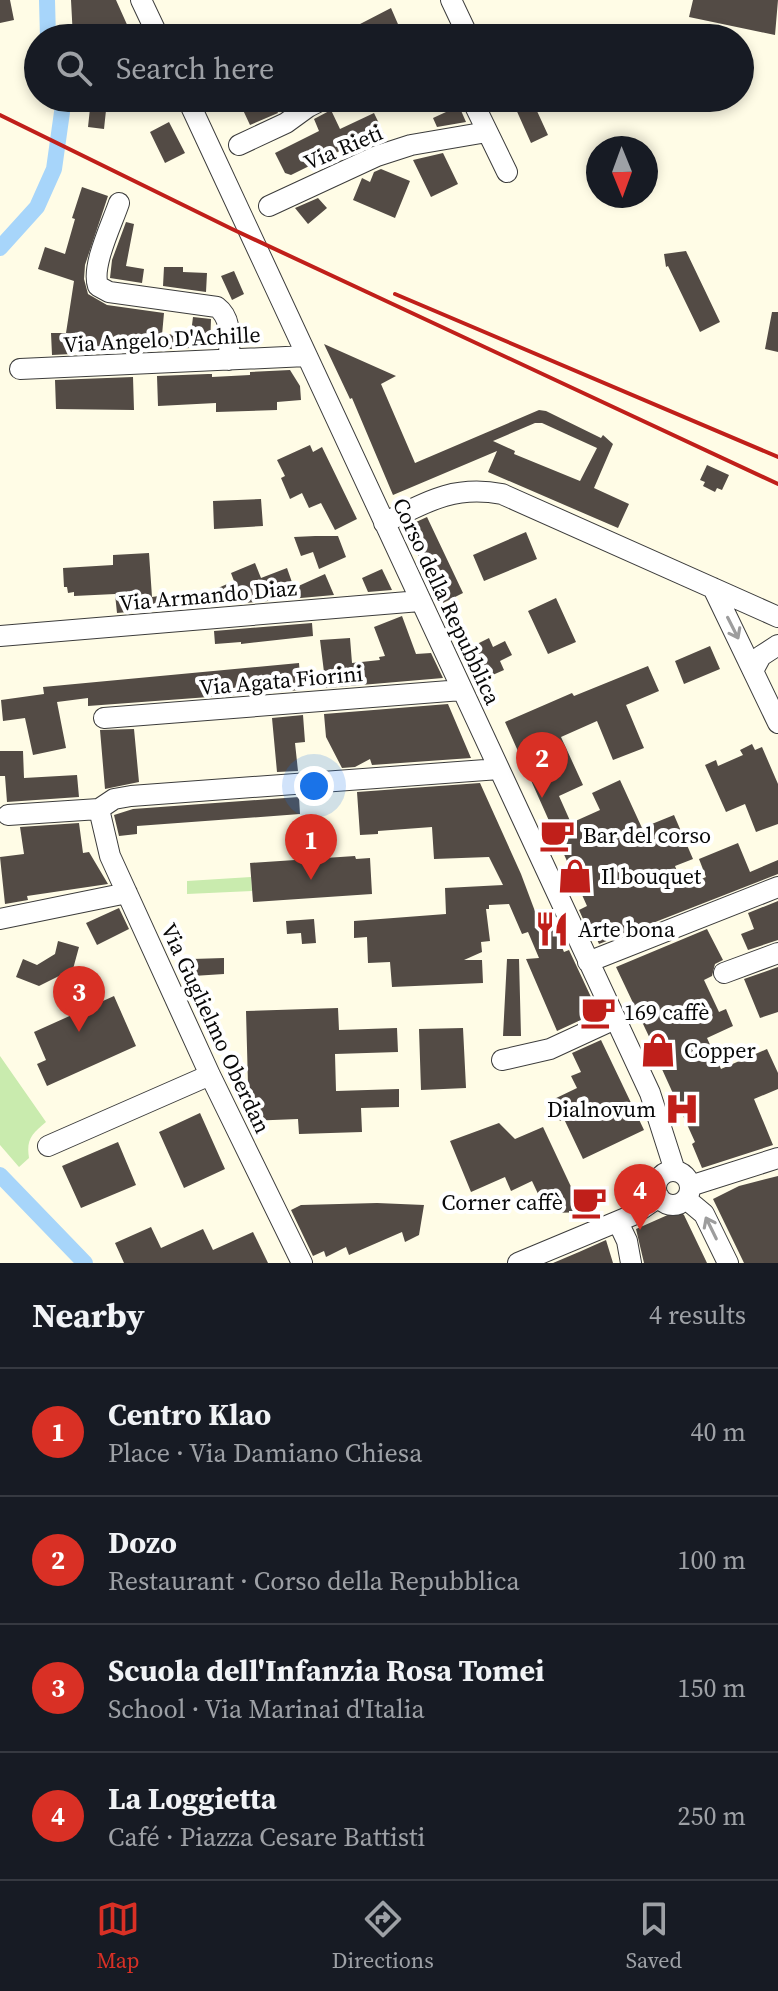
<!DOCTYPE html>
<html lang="en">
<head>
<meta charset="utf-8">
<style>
  body { margin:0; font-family:"Source Serif 4",serif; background:#242831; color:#f1f3f6 }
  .compass { position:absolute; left:586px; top:136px; width:72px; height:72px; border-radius:50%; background:#171b24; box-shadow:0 4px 12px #0003; rotate:179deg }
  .you { position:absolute; left:314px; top:786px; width:28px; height:28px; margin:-20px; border:6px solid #fff; border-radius:50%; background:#1a73e8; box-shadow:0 0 0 12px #1a73e833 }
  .badge { display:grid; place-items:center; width:52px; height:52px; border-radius:50%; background:#d93025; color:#fff; font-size:26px; font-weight:700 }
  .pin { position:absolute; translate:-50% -66px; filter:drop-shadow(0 2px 4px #0008) }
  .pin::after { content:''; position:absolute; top:42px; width:28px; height:24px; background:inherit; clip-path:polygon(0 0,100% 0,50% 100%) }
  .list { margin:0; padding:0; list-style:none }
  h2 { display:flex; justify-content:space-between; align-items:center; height:104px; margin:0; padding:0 32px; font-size:34px }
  h2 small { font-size:26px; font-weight:400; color:#9ea1a6 }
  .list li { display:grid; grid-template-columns:52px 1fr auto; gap:24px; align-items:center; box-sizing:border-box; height:128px; padding:0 32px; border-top:2px solid #363941 }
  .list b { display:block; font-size:30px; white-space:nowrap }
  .list p { margin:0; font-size:26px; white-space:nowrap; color:#9ea1a6 }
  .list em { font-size:26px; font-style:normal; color:#9ea1a6 }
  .icon { flex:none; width:44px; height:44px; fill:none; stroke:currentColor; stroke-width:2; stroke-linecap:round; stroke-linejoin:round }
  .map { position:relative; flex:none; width:778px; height:1263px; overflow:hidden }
  .search { position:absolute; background:#171b24; box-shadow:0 4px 12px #0003; left:24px; right:24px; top:24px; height:88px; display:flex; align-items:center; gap:20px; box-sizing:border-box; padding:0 28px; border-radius:44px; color:#9ea1a6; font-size:30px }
  .sheet { height:616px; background:#171b24 }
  nav { display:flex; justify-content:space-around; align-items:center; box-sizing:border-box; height:112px; border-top:2px solid #363941; background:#171b24; font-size:22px; color:#9ea1a6 }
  nav a { display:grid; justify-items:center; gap:4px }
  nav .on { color:#d93025 }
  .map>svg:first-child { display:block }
  .green { fill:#c9ebae }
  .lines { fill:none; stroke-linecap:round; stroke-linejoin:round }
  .canal { stroke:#a7d5fa; stroke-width:16 }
  .building { fill:#534b45; fill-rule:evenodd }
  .minor-casing { stroke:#3c3c3c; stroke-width:22 }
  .minor { stroke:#fff; stroke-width:20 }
  .rail { stroke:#c01f1a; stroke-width:4 }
  .oneway { stroke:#9d9d9d }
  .labels { text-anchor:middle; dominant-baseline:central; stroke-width:8; stroke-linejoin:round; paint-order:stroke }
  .street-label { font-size:22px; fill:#090909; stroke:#fff }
  .poi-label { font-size:22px; fill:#090909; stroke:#fff; text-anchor:start }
</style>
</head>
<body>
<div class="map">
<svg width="778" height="1263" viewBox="0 0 778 1263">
  <rect width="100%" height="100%" fill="#fffce6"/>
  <path class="green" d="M251,877L252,891L187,894V881Z
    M0,1056L46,1122C32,1134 26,1139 29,1158L19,1167L0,1145Z"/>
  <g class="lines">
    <path class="canal" d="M47,0L48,38
      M0,248L37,207L54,169L63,105L62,98
      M0,1175L85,1263"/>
  </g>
  <path class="building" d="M0,0H10L14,20L0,23Z
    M71,0H116L133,38H73Z
    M693,0H778L775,35L689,17Z
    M391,8L404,38H378L375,31L363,38H333Z
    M214,98H253L221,112Z
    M271,98L278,113L250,125L243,110Z
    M511,98H531L548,135L531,143Z
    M91,99L107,101L104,129L88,127Z
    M459,106L466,122L437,127L433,118Z
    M331,110L340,129L374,113L385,136L374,142L370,136L291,175L285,173L275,153L319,131L314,119Z
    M169,122L185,153L165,163L150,132Z
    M443,153L458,184L431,197L413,160Z
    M381,169L410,181L395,218L353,200L362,178L370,182L374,172Z
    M82,187L108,196L85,265L84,279L88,294L107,305L164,313L162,335L191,333L193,317L211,319L210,347L52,355L51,333H66L74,281L38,269L45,247L65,254L75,219L72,218Z
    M318,198L327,208L308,224L295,208Z
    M126,222L134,224L126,266L144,269L142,283L110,278L112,260Z
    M686,251L720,322L700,332L668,266L666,267L664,254Z
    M164,267H183V272L207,273L206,292L163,286Z
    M234,271L244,294L232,300L221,276Z
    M772,312H778V352L765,349Z
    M324,344L396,376L381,384L415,463L539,410L546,411L601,438L603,435L613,444L594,488L629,504L618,528L488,472L497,451L393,495L352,398L350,399ZM535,423H542L597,448L580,481L514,454L515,451L493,441Z
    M290,370L300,386L301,400L277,402V410L216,412V403L158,406L157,376L208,374H212V377L250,375V372Z
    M133,377L134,410L56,409L55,380Z
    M310,445L313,452L322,447L357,519L335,530L321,503L309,508L302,493L290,499L281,478L285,476L277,460Z
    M707,465L729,475L722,490L717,488L715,492L703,486L705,482L700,480Z
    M261,499L263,526L214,529L213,501Z
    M427,517L463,593L441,604L405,527Z
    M526,532L537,559L484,581L473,555Z
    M315,536H338L346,557L319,569L313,552L301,556L294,537Z
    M149,553L152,597L173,594L175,608L117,613L115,594L74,596V592L68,593L67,587H64L63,568L113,565V555Z
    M255,563L261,578L287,568L294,588L325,574L334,595L245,603L242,595L214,605L209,592L234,581L231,573Z
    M382,569L392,590L368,592L362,578Z
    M556,598L576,642L548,654L528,611Z
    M402,616L416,654L431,653L443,678L326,688L320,640L350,638L352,663L380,660L379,657L385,656L374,627Z
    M312,623L313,636L241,644V642L215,644L214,631Z
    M489,638L493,647L505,641L512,655L500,661L504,670L488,677L473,646Z
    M710,646L720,669L684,684L675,661Z
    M299,663L301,690L88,706V698L57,702L66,748L33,755L25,718L3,721L1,700L44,694L43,687Z
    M648,666L659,691L626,705L644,748L613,760L597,721L561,737L583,785L559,796L571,823L600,810L592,793L620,780L642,828L674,815L693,859L675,866L683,887L706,877L699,859L738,843L750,872L778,860V874L599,944L593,930L589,932L579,910L587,906L505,722L572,693L574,696Z
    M448,704L471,758L372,765L370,759L355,767L342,768L326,737L324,714Z
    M303,715L305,742L295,743L298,771L277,772L272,718Z
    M134,729L139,782L105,789L100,730Z
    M752,744L755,750L762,747L778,784V824L756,832L745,804L726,812L705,765L716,760L718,766L743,755L740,750Z
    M0,751H23L24,778L77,775L79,797L7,802L5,776H0Z
    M480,783L521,874L536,914L546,910L564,952L569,950L598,1012L557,1031L526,959L539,958L528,932L522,934L509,904L489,905V909H486L490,941L481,942L482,952L464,960H482L483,983L392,987L390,962L368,963L367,937L354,938V921L446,914L445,888L503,885L489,857L434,859L432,827L378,831V834L360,835L357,792Z
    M299,797L300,814L137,826V834L119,836L114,815L133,809Z
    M79,823L83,853L89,852L108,884L27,896L28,900L5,904L0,857L24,854L20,827Z
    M355,856L356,859L370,858L372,894L253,902L250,863Z
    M778,901V940L748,950L741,934L754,929L748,913Z
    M119,908L129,929L97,945L86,923Z
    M314,919L316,943L302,944L301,933L287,934L286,921Z
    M707,929L723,960L715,964L712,976L704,980L719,1012L726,1009L733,1026L707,1038L721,1069L767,1049L778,1073V1089L754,1099L773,1145L702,1168L692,1144L695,1142L661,1067L663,1066L616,967Z
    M58,941L79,947L73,969L39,986L16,977L23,959L37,965L55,954Z
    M224,958V974L193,976L192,959Z
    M507,959H519L521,1036H503Z
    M778,967V1012L760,1018L744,979Z
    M114,996L136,1046L47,1086L37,1064L46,1060L34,1032Z
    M338,1008L339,1030L397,1028L398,1052L335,1054L336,1091L399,1089V1107L361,1108L362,1132L299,1134L298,1119L249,1121L246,1011Z
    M463,1028L466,1088L421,1090L419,1029Z
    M601,1040L644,1130L583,1159L564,1119L560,1121L550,1101L577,1088L571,1076L581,1072L572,1053Z
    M200,1113L225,1169L184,1188L159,1132Z
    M499,1123L515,1139L543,1127L573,1191H585L595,1212L547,1213L532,1181L511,1191L505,1177L471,1192L450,1141Z
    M118,1142L136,1185L81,1208L62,1166Z
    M778,1176V1263H744L713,1199L739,1186Z
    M377,1203L424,1205L419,1235L405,1242L402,1232L349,1255L346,1247L326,1257L324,1251L313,1256L291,1210L301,1205Z
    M679,1210L684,1215L707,1263H644L636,1229Z
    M151,1227L161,1248L203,1229L213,1250L253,1232L268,1263H124L115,1243Z
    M606,1240L613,1263H553L579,1252Z"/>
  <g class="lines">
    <g class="minor-casing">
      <path id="minor" d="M141,0L159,38
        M451,0L469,38
        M187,98L650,1093L675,1171
        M471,98L507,172
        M239,145L286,123L308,107L326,98
        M119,203C112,224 91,266 98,286L109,292L217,307C233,319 229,341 229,360
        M269,206L377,156L411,145L487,132
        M20,369L307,356
        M384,523C426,502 453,485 502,494L778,617
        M713,588L778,723
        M0,636L420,601
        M754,669L761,656L778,645
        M104,718L462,690
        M99,809L110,856L210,1075L302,1263
        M99,809L114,799L131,796L499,769
        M8,815L99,809
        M0,919L127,893
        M588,962L778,887
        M724,973L778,953
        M502,1060L550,1049L615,1019
        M48,1146L210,1075
        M656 1188a17 17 0 1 1 34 0a17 17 0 1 1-34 0Z
        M690,1186L778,1158
        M686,1199L704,1214L728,1263
        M618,1222L627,1241L631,1263
        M518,1263L633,1215L659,1197"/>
    </g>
    <use href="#minor" class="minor"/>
    <path class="rail" d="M0,115L232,229L778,484
      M395,294L778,457"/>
  </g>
  <defs><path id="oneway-shaft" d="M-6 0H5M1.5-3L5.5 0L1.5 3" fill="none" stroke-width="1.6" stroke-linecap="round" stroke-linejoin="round" transform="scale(2)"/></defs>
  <g class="oneway">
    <use href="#oneway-shaft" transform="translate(733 628) rotate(63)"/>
    <use href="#oneway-shaft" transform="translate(711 1228) rotate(-116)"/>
  </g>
  <defs>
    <g id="cafe-bare" transform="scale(2.76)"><path d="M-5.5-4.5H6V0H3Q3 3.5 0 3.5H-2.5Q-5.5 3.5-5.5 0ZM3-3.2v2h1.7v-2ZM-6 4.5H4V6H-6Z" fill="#c01f1a" stroke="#fff" stroke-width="2.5" paint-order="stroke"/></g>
    <g id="shop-bare" transform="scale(2.76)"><path d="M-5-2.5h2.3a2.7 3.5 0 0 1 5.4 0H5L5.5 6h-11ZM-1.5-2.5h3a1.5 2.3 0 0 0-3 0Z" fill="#c01f1a" stroke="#fff" stroke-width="2.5" paint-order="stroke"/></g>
    <g id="restaurant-bare" transform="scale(2.76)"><path d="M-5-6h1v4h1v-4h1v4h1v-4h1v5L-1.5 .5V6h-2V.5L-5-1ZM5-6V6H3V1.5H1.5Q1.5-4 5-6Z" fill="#c01f1a" stroke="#fff" stroke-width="2.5" paint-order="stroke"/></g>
    <g id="hospital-bare" transform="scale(2.76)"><path d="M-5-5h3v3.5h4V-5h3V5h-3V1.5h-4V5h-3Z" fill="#c01f1a" stroke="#fff" stroke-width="2.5" paint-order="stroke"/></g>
  </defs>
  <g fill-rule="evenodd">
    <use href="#cafe-bare" x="557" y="835"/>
    <use href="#shop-bare" x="575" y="876"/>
    <use href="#restaurant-bare" x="552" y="929"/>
    <use href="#cafe-bare" x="598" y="1012"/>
    <use href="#shop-bare" x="658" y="1050"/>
    <use href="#hospital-bare" x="682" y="1109"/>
    <use href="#cafe-bare" x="589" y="1202"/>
  </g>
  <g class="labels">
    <g class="street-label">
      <text transform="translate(343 147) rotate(-23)">Via Rieti</text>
      <text transform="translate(162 339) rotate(-3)">Via Angelo D'Achille</text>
      <text transform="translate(208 595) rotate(-5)">Via Armando Diaz</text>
      <text transform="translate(447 601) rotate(65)">Corso della Repubblica</text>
      <text transform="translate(281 680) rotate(-5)">Via Agata Fiorini</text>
      <text transform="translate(216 1028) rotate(65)">Via Guglielmo Oberdan</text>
    </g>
    <g class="poi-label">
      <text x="583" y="835">Bar del corso</text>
      <text x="601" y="876">Il bouquet</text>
      <text x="578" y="929">Arte bona</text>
      <text x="624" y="1012">169 caffè</text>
      <text x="684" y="1050">Copper</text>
      <text x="656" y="1109" text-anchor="end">Dialnovum</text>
      <text x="563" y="1202" text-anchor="end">Corner caffè</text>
    </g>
  </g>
</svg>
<svg class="compass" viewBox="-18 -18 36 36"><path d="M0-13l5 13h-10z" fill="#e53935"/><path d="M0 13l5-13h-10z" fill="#9ea1a6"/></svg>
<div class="you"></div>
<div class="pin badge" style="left:311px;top:880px">1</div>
<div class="pin badge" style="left:542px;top:798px">2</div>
<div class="pin badge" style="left:79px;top:1032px">3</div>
<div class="pin badge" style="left:640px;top:1230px">4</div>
<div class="search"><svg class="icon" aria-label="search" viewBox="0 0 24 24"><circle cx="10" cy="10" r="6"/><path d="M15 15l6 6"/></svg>Search here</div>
</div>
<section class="sheet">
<h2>Nearby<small>4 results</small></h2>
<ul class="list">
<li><span class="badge">1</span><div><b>Centro Klao</b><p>Place · Via Damiano Chiesa</p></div><em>40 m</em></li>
<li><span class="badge">2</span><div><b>Dozo</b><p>Restaurant · Corso della Repubblica</p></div><em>100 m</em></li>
<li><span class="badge">3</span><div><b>Scuola dell'Infanzia Rosa Tomei</b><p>School · Via Marinai d'Italia</p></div><em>150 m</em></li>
<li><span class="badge">4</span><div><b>La Loggietta</b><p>Café · Piazza Cesare Battisti</p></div><em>250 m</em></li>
</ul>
</section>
<nav>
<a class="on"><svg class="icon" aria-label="map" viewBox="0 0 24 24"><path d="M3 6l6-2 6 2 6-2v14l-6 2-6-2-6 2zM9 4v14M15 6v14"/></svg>Map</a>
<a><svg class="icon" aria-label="directions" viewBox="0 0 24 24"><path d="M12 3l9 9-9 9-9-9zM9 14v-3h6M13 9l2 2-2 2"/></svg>Directions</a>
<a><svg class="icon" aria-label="saved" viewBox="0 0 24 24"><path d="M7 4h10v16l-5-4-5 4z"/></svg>Saved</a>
</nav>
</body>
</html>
